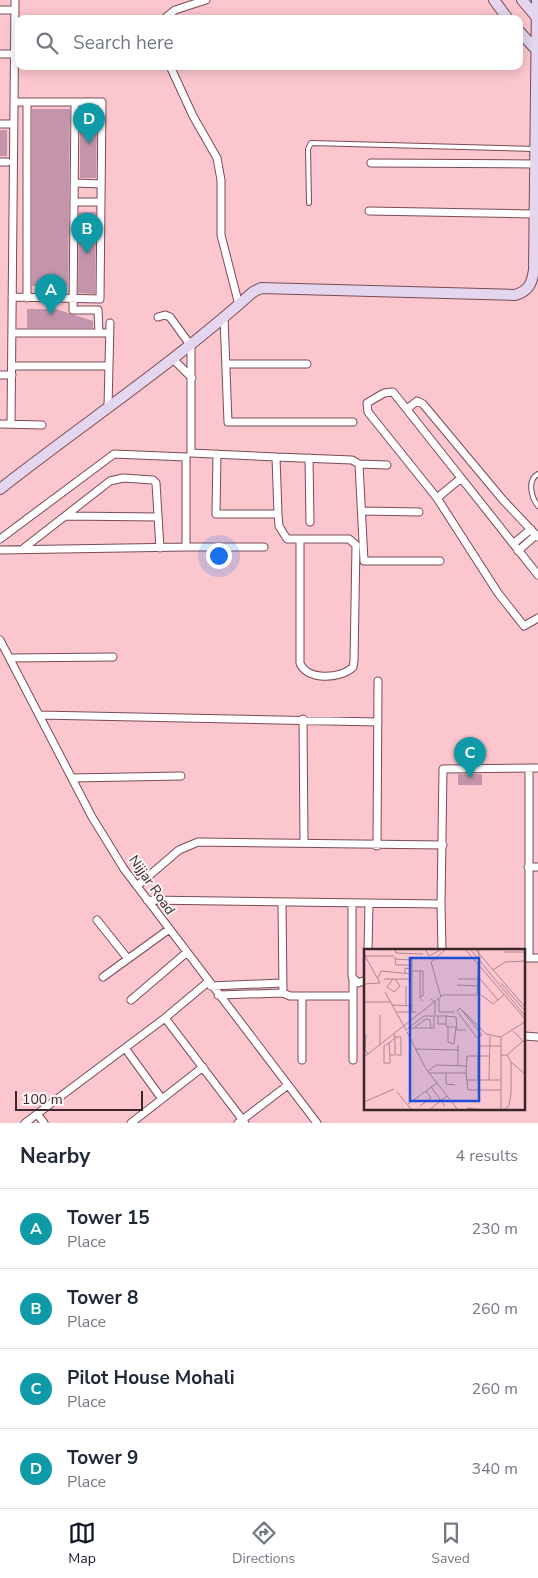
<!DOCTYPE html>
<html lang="en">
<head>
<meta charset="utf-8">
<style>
  body { margin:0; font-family:"Nunito Sans",sans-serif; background:#f6f6f7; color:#1f2937 }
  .scale { position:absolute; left:15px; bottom:12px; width:128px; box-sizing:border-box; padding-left:5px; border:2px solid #3b2629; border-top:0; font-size:14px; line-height:18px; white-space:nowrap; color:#3b2629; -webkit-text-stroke:4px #fbf5f6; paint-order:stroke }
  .you { position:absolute; left:218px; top:555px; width:18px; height:18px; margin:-12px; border:4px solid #fff; border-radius:50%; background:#1a73e8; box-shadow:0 0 0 8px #1a73e833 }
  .badge { display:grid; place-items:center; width:32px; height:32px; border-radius:50%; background:#111827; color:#fff; font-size:16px; font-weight:700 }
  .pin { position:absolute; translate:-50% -41px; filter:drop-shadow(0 1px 2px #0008) }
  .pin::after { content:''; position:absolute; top:26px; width:18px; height:15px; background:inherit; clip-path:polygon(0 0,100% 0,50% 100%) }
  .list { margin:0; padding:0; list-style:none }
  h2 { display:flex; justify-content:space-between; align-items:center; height:65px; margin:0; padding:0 20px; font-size:21px }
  h2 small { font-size:16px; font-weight:400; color:#747a83 }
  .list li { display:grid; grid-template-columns:32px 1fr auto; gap:15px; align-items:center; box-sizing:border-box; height:80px; padding:0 20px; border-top:1px solid #e0e1e3 }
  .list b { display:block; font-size:19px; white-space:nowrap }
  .list p { margin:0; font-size:16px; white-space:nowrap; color:#747a83 }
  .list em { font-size:16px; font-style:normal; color:#747a83 }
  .icon { flex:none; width:28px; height:28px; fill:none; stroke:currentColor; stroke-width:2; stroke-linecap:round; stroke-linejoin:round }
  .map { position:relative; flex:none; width:538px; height:1123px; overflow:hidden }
  .search { position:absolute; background:#fff; box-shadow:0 2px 12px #0003; left:15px; right:15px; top:15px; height:55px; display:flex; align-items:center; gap:12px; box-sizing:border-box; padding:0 18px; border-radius:10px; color:#747a83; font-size:19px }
  .sheet { height:385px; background:#fff }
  nav { display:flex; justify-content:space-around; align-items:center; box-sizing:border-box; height:70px; border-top:1px solid #e0e1e3; background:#fff; font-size:14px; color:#747a83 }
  nav a { display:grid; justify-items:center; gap:2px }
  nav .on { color:#111827 }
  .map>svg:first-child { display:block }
  .building { fill:#c394aa }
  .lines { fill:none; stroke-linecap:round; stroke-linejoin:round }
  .lane-casing { stroke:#7a4c54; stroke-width:6 }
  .street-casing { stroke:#7a4c54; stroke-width:9 }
  .secondary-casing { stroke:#7a4c54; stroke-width:12 }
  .lane { stroke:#fff; stroke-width:4 }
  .street { stroke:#fff; stroke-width:7 }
  .secondary { stroke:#e3d6ee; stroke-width:10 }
  .labels { text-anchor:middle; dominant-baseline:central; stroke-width:4; stroke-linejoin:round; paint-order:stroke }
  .street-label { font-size:14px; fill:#3b2629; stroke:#fbf5f6 }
  .inset-road { fill:none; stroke:#af868c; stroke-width:1 }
  .view { fill:#1d4ed8; fill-opacity:0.15; stroke:#1d4ed8; stroke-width:2.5 }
  .inset-edge { fill:none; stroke:#3b2629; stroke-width:2.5 }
</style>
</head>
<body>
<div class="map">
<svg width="538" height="1123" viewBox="0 0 538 1123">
  <rect width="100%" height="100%" fill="#fcc6ce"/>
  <path class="building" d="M80,108H97L96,178H80Z
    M32,109H70L68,286H32Z
    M0,130H7V156H0Z
    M79,212H96L95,294L78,293Z
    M27,309H56L93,321V328H27Z
    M458,774H482V785H458Z"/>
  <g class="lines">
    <g class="lane-casing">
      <path id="lane" d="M309,203L308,149L311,143L534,149
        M538,474C527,480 531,497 538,506"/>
    </g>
    <g class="street-casing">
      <path id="street" d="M0,10H15
        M164,19L175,10L206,0
        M0,54H15
        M170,66L193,116L217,158L221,180V235L239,305
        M75,102L73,310H98L99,333
        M0,124H14
        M0,162H7
        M371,163L534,164
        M75,183L101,184
        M74,202H101
        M369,211L534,214
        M12,297L100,299L102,102H14
        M27,298V102
        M158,317L165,315L170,317L191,346V453L276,457L278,514H216L217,454
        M224,318L228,422H353
        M12,333H109
        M173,359L192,378
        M227,364H307
        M12,366H108
        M0,375H12
        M108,407L110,323
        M407,409L417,401L423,404L503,500L538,537
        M0,424L42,425
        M11,424L15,0
        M276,457L352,460L359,464L364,561H440
        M309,458L310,522
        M359,464L387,465
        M437,498L460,479
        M363,511L419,512
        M278,514L279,526L287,539H349L356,545L354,661L353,667C341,679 307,681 300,663V539
        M66,516L158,517
        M0,539L114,454L186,457V547L0,550
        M513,544L531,529
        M186,547H264
        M24,548L110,481L123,478L153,480L156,483L160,548
        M518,551L536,535
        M538,575L393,392L384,393L367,403L368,412L437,498L498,593L524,626L538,618
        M0,640L92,817L124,869L317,1123
        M10,658L113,657
        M39,715L378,722
        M303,719L304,842
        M72,778L181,776
        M377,846L378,681
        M528,867H538
        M137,886L179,850L198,842L443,845
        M147,900L441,904L443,769L538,768
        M282,902L283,993L290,996H353
        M352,904V977L358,983L366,980
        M441,904L442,951
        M97,920L128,959
        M368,951L369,904
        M525,958H538
        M529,958V768
        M103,977L168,930
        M353,980V1060
        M211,986L282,983
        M218,995L283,993
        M131,1000L186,953
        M165,1018L245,1123
        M524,1036L538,1037
        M125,1048L162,1099L131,1123
        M302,1060V996
        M162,1099L203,1067
        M38,1115L44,1123
        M25,1123L165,1018L208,982
        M238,1123L288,1085"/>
    </g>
    <g class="secondary-casing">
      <path id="secondary" d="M494,0L508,19
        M522,0L538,19
        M519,31L538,52
        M0,489C84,423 173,364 253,292L261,288L515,295C529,291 532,283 534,270L537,0"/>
    </g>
    <use href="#lane" class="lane"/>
    <use href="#street" class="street"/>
    <use href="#secondary" class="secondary"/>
  </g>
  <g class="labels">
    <g class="street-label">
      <text transform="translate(152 885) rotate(55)">Nijjar Road</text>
    </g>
  </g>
  <g transform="translate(364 949)">
    <rect width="161" height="161" fill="#fcc6ce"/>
    <path class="inset-road" d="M31,0L32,4L59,5M61,0L65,7L78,0M101,0L162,71M106,0L162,68M111,0L162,59M140,3H162M0,5L16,34L0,35M1,7H30M31,8L32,16H48M31,10L48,11M129,21L141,13L162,12M48,22H59V47H56M56,22V49L59,52M41,25V19L46,20V25M14,29L17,22L48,25M20,30H47M29,30L23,38L30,43L36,37L31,30M94,30H114M116,30L134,51M137,34L162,63M93,36L114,37M21,43L42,81M117,46L129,55L140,46M77,48L67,13L82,0M67,50L71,53V67H82V75H74V67M75,50V63H91M0,53H26M28,56L48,57M42,57V37M96,59L118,86L113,89L93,62ZM98,61L122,85L137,88M32,63H52M48,63V8M82,67L92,68L93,81H102M82,75L83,78H92L90,95L84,93V78M51,78L62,70L66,71L67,79M42,81L60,67H70V79H44M149,82L162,95M43,83L62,120L94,161M2,85L1,101L4,105M30,85L31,89V106H26L25,94L31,89M31,88H37V106H32M25,94L20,97V114H26V106M16,96V66M51,100L94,101M137,106H143L159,92M115,107V97H137V88L162,72M0,108L79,46H113L115,0M147,113L162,126M94,117V96M64,122L72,116L103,117M65,124H102L103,107H126M82,124V135L91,136M102,124L104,141H137M114,130V107M103,131H136M125,131L126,87M67,138L81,157M33,143L48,161M0,153L30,140M44,155L73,134M56,157L67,149L62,142M103,159L122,161M65,161L83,147M137,161V97M140,161L145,156L147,144V113L143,106"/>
    <path class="view" d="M46,9H115V152H46Z"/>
    <rect width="161" height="161" class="inset-edge"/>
  </g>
</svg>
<div class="scale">100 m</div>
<div class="you"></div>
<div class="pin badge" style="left:51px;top:315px;background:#0f9aa8">A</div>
<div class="pin badge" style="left:87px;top:254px;background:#0f9aa8">B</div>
<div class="pin badge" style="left:470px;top:778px;background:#0f9aa8">C</div>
<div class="pin badge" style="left:89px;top:144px;background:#0f9aa8">D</div>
<div class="search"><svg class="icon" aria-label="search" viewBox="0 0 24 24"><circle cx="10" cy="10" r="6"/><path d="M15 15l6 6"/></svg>Search here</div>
</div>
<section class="sheet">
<h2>Nearby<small>4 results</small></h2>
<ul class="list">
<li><span class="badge" style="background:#0f9aa8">A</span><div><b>Tower 15</b><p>Place</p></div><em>230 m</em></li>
<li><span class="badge" style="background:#0f9aa8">B</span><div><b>Tower 8</b><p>Place</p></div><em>260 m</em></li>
<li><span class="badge" style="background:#0f9aa8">C</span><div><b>Pilot House Mohali</b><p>Place</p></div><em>260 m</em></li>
<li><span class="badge" style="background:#0f9aa8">D</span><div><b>Tower 9</b><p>Place</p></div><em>340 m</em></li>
</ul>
</section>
<nav>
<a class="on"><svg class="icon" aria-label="map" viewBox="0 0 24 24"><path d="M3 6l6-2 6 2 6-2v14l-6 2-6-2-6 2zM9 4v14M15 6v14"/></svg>Map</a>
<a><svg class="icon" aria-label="directions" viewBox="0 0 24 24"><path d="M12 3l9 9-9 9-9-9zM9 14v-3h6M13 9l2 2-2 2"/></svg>Directions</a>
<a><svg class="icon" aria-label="saved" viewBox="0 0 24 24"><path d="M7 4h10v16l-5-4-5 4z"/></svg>Saved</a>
</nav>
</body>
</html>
